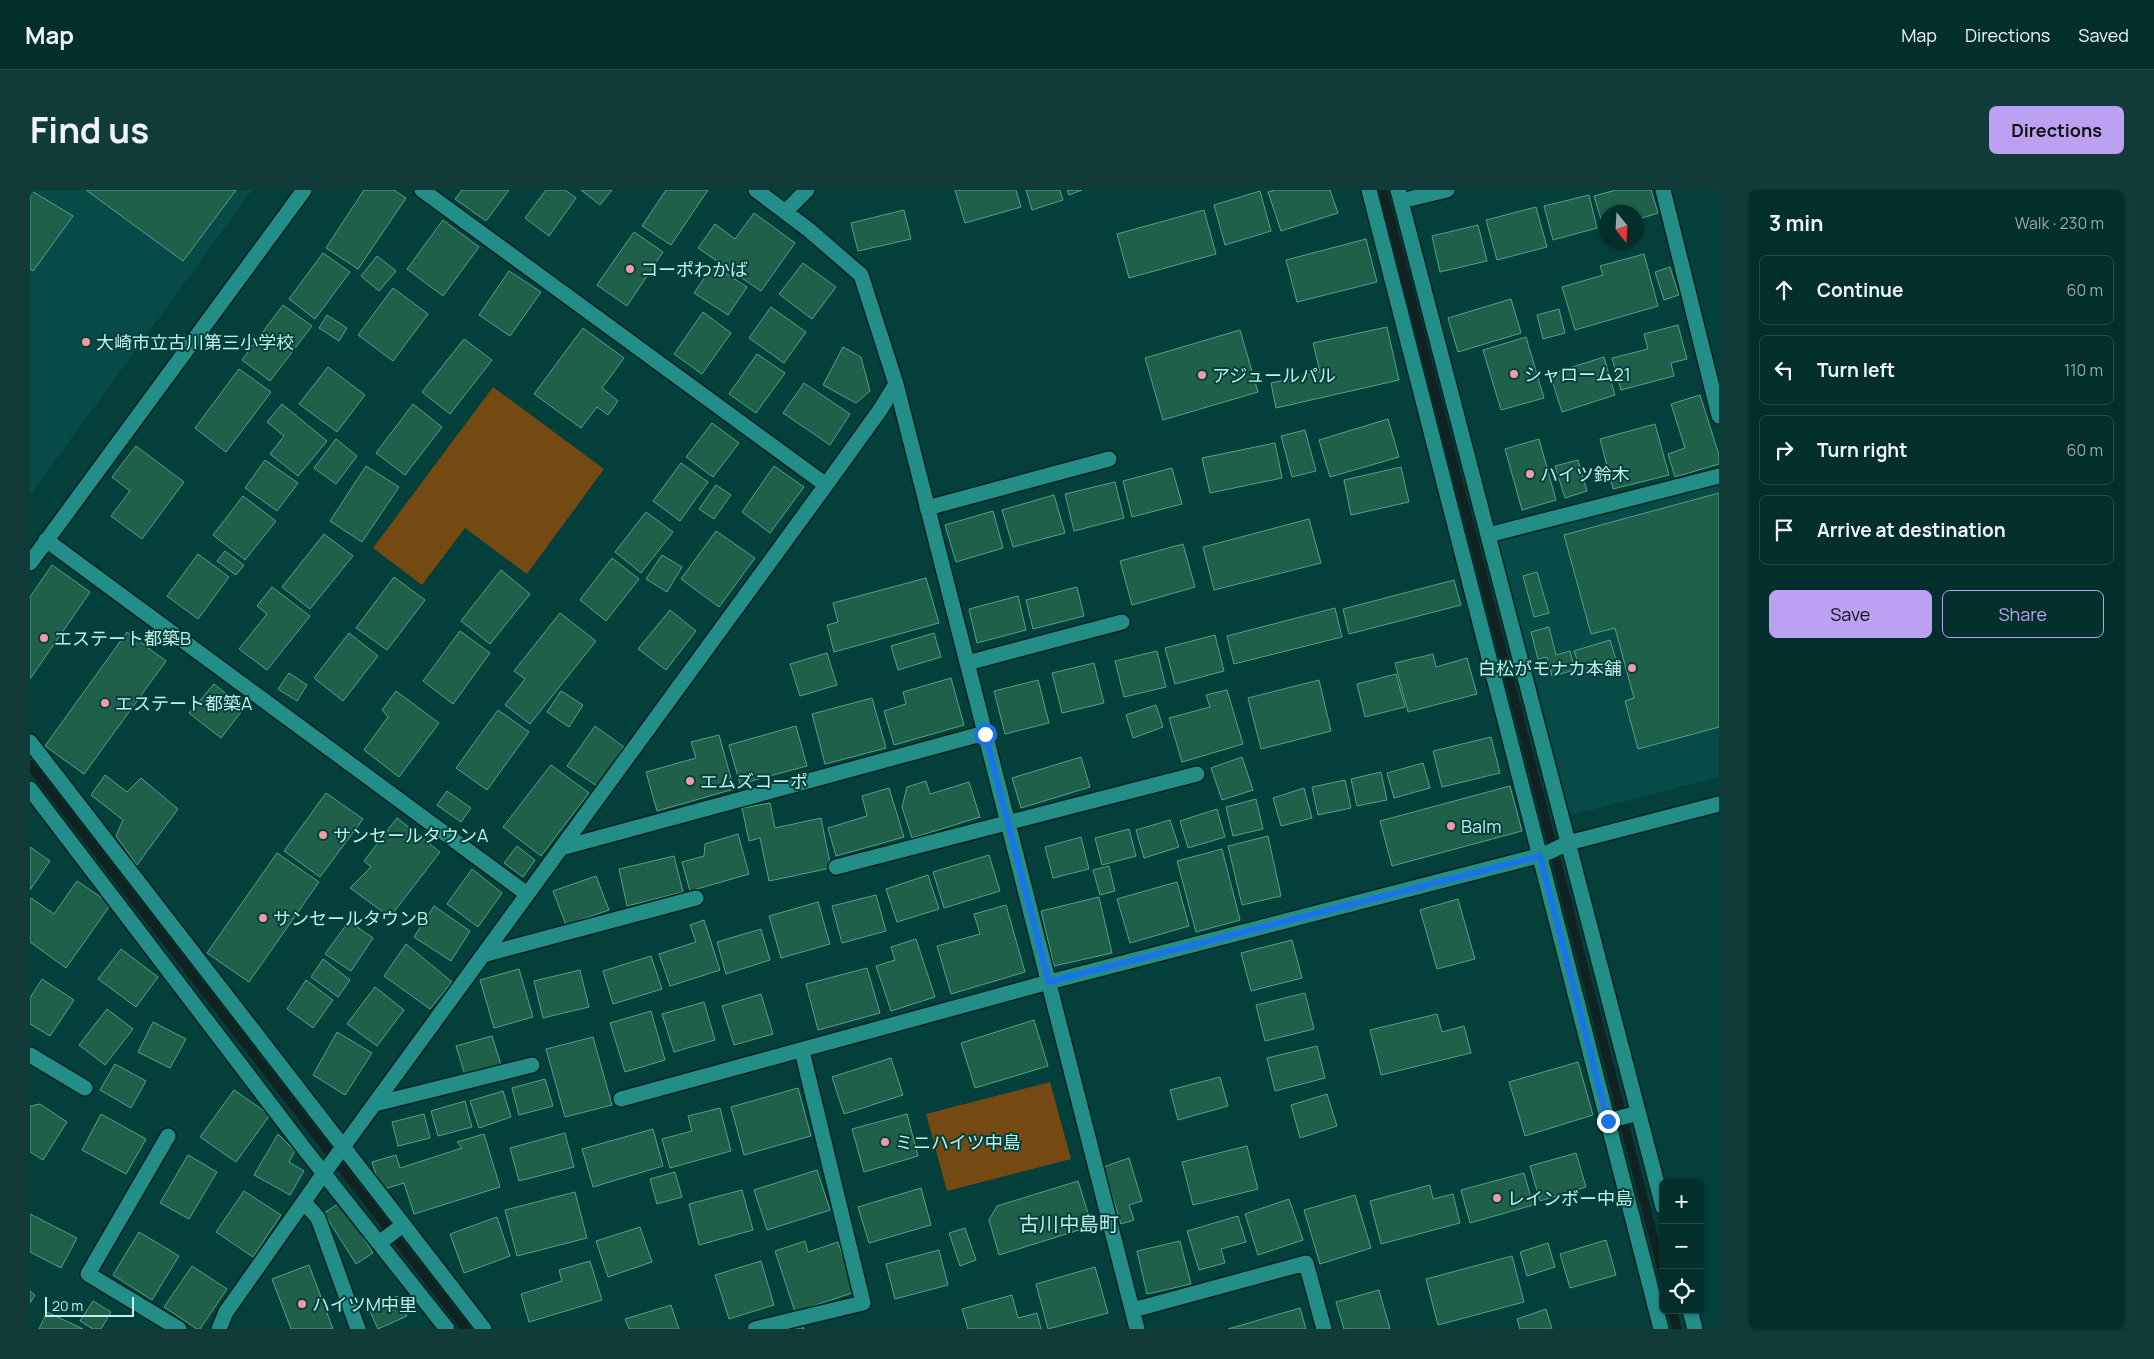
<!DOCTYPE html>
<html lang="en">
<head>
<meta charset="utf-8">
<style>
  body { margin:0; font-family:Manrope,"Noto Sans JP",sans-serif; background:#103b38; color:#f1f3f6 }
  .controls { position:absolute; right:15px; bottom:15px; display:grid; overflow:hidden; border-radius:8px; box-shadow:0 1px 4px #0004 }
  .controls button { width:45px; height:45px; display:grid; place-items:center; padding:0; border:0; border-bottom:1px solid #234a48; background:#022f2c; color:#f1f3f6; font:25px sans-serif }
  .compass { position:absolute; left:1569px; top:15px; width:45px; height:45px; border-radius:50%; background:#022f2c; box-shadow:0 1px 4px #0004; rotate:162deg }
  .scale { position:absolute; left:15px; bottom:12px; width:89px; box-sizing:border-box; padding-left:5px; border:2px solid #c2efea; border-top:0; font-size:14px; line-height:18px; white-space:nowrap; color:#c2efea; -webkit-text-stroke:4px #033f3b; paint-order:stroke }
  .stop { position:absolute; width:15px; height:15px; margin:-11px; border:4px solid #1a73e8; border-radius:50%; background:#fff }
  .stop.end { background:#1a73e8; border-color:#fff; box-shadow:0 1px 5px #0008 }
  .list { margin:0; padding:0; list-style:none }
  h2 { display:flex; justify-content:space-between; align-items:center; height:65px; margin:0; padding:0 20px; font-size:21px }
  h2 small { font-size:16px; font-weight:400; color:#96a9a9 }
  .list li { display:grid; grid-template-columns:32px 1fr auto; gap:15px; align-items:center; box-sizing:border-box; height:70px; margin:0 10px 10px; padding:0 10px; border:1px solid #234a48; border-radius:8px }
  .list b { display:block; font-size:19px; white-space:nowrap }
  .list em { font-size:16px; font-style:normal; color:#96a9a9 }
  .actions { display:flex; gap:10px; padding:15px 20px }
  .actions a { flex:1; padding:11px 0; border:1px solid #bca0f2; border-radius:8px; text-align:center; font-size:18px; color:#bca0f2 }
  .actions .main { background:#bca0f2; color:#111 }
  .icon { flex:none; width:28px; height:28px; fill:none; stroke:currentColor; stroke-width:2; stroke-linecap:round; stroke-linejoin:round }
  .map { position:relative; flex:none; width:1689px; height:1139px; overflow:hidden; border-radius:8px }
  header { display:flex; align-items:center; gap:30px; box-sizing:border-box; height:70px; padding:0 25px; background:#022f2c; border-bottom:1px solid #234a48 }
  header strong { font-size:24px }
  nav { display:flex; gap:28px; margin-inline-start:auto; font-size:18px }
  .intro { display:flex; align-items:center; justify-content:space-between; box-sizing:border-box; height:120px; padding:0 30px }
  h1 { margin:0; font-size:35px }
  .button { padding:12px 22px; border-radius:8px; background:#bca0f2; color:#111; font-size:18px; font-weight:700 }
  main { display:flex; gap:30px; padding:0 30px }
  aside { flex:1; background:#022f2c; border-radius:8px; box-shadow:0 1px 4px #0004 }
  .map>svg:first-child { display:block }
  .built { fill:#074b48 }
  .green { fill:#744a12 }
  .lines { fill:none; stroke-linecap:round; stroke-linejoin:round }
  .stream { stroke:#102322; stroke-width:9 }
  .building { fill:#1f604b; stroke:#50a487 }
  .street-casing { stroke:#032320; stroke-width:18 }
  .street { stroke:#238e87; stroke-width:15 }
  .route { stroke:#1a73e8; stroke-width:6 }
  .poi-dot { fill:#f39aa9; stroke:#033f3b; stroke-width:2 }
  .labels { text-anchor:middle; dominant-baseline:central; stroke-width:4; stroke-linejoin:round; paint-order:stroke }
  .poi-label { font-size:18px; fill:#c2efea; stroke:#033f3b; text-anchor:start }
  .quarter-label { font-size:20px; fill:#c2efea; stroke:#033f3b }
</style>
</head>
<body>
<header>
<strong>Map</strong>
<nav><a>Map</a><a>Directions</a><a>Saved</a></nav>
</header>
<div class="intro"><h1>Find us</h1><a class="button">Directions</a></div>
<main>
<div class="map">
<svg width="1689" height="1139" viewBox="0 0 1689 1139">
  <rect width="100%" height="100%" fill="#033f3b"/>
  <path class="built" d="M0,0H222L0,305Z
    M1689,295V587L1538,626L1468,352Z"/>
  <path class="green" d="M463,197L574,279L497,384L435,338L392,395L343,358Z
    M1020,892L1041,969L917,1001L896,924Z"/>
  <g class="lines">
    <path class="stream" d="M1353,0L1633,1084
      M0,575L436,1139
      M1642,1120L1647,1139"/>
  </g>
  <path class="building" d="M0,0L43,26L3,81L0,79Z
    M56,0H206L153,71Z
    M334,0H364L376,8L328,79L296,58Z
    M432,0H479L456,31L425,9Z
    M516,0H535L546,8L519,46L495,28Z
    M551,0H582L570,15Z
    M636,0H678L641,55L612,36Z
    M925,0H986L991,17L935,33Z
    M996,0H1030L1033,10L1002,20Z
    M1037,0H1052L1039,5Z
    M1245,0H1300L1308,23L1251,41L1238,2Z
    M1586,0H1621L1628,23L1606,30V22H1576V39H1574L1564,6Z
    M1230,1L1241,41L1195,55L1184,15Z
    M1559,5L1567,38L1523,50L1514,16Z
    M1506,17L1517,57L1467,70L1456,30Z
    M874,20L881,49L828,61L821,33Z
    M1174,20L1186,64L1099,88L1087,44Z
    M724,23L765,53L731,101L668,58L685,34L705,49Z
    M413,30L449,57L413,106L377,79Z
    M1448,35L1457,71L1410,82L1402,46Z
    M604,42L633,62L597,116L567,95Z
    M1336,49L1347,92L1267,112L1256,70Z
    M293,63L320,82L285,129L259,109Z
    M1614,64L1628,116L1545,140L1532,97L1573,85L1570,76Z
    M347,66L366,81L349,101L331,86Z
    M773,73L806,97L782,129L749,104Z
    M683,75L717,97L698,125L664,103Z
    M1640,77L1649,105L1634,110L1625,82Z
    M479,81L511,102L480,146L449,125Z
    M363,98L398,124L363,171L328,145Z
    M1481,109L1491,143L1428,162L1418,128Z
    M253,115L282,136L240,191L212,170Z
    M741,117L776,142L754,173L719,148Z
    M1529,119L1535,143L1513,149L1507,125Z
    M673,122L701,143L672,184L644,164Z
    M297,125L317,138L309,151L289,138Z
    M1648,135L1657,169L1641,173L1644,186L1591,200L1582,168L1618,159L1614,144Z
    M1357,137L1369,190L1246,218L1241,193L1290,182L1283,153Z
    M553,138L594,168L572,198L588,211L578,225L567,217L551,238L504,204Z
    M1210,140L1228,202L1133,230L1115,168Z
    M1496,147L1514,208L1471,220L1453,160Z
    M434,149L462,170L420,224L392,202Z
    M813,157L831,167L840,201L826,213L793,195Z
    M727,164L755,183L726,223L699,204Z
    M1574,167L1585,205L1532,222L1520,184Z
    M298,177L335,205L307,242L269,214Z
    M209,179L241,202L196,262L165,238Z
    M774,193L820,224L800,255L753,223Z
    M1670,205L1689,265V274L1645,287L1638,264L1655,258L1641,214Z
    M252,214L297,251L268,286L240,264L254,246L237,232Z
    M383,214L412,237L375,285L346,263Z
    M1358,229L1369,267L1300,287L1289,250Z
    M682,233L709,253L683,287L656,267Z
    M1625,234L1639,285L1583,299L1570,249Z
    M1275,240L1286,281L1262,287L1251,246Z
    M306,249L327,266L306,294L284,278Z
    M1509,249L1526,310L1492,320L1475,259Z
    M1245,253L1252,288L1180,303L1172,268Z
    M106,256L154,292L112,349L81,326L100,301L82,287Z
    M235,270L268,293L247,321L215,298Z
    M1548,270L1557,301L1535,308L1525,276Z
    M651,273L678,292L650,331L623,311Z
    M336,276L369,297L332,352L300,331Z
    M744,276L774,297L740,343L712,322Z
    M1371,277L1379,312L1321,325L1314,290Z
    M1142,278L1152,314L1102,327L1093,291Z
    M1085,292L1094,328L1044,341L1035,304Z
    M686,295L701,305L684,329L669,319Z
    M1689,303V537L1608,559L1595,511L1604,508L1585,438L1561,444L1534,345Z
    M1024,305L1035,343L983,357L972,320Z
    M213,306L246,331L215,370L183,345Z
    M963,321L973,358L926,372L915,335Z
    M616,322L643,342L611,383L585,362Z
    M1279,329L1291,373L1184,400L1173,357Z
    M686,341L725,368L689,417L651,389Z
    M294,344L323,366L280,419L252,397Z
    M1153,354L1165,397L1102,415L1090,371Z
    M195,361L214,375L206,385L187,371Z
    M168,364L199,387L168,429L137,406Z
    M632,365L652,377L637,402L616,389Z
    M582,368L609,389L576,431L550,410Z
    M22,375L60,402L0,489V407Z
    M471,380L500,404L460,454L431,431Z
    M1507,382L1519,423L1504,427L1493,386Z
    M364,387L395,410L357,460L326,438Z
    M896,388L909,433L804,462L797,435L808,432L803,413Z
    M1424,390L1431,415L1319,444L1313,419Z
    M242,397L280,426L237,480L209,459L237,424L227,416Z
    M1047,397L1054,426L1003,439L996,410Z
    M988,406L996,440L947,453L939,419Z
    M1305,418L1312,447L1204,474L1197,446Z
    M640,420L666,441L636,480L608,459Z
    M530,423L566,451L500,534L475,515L495,489L484,481Z
    M1519,437L1526,465L1540,461L1545,480L1522,486L1517,467L1508,469L1501,442Z
    M430,441L460,463L423,514L393,491Z
    M97,442L136,471L54,584L15,556Z
    M319,443L348,466L313,511L284,488Z
    M904,443L911,467L868,480L861,456Z
    M1185,445L1194,481L1145,494L1135,458Z
    M1580,450L1587,473L1552,484L1544,461Z
    M1127,461L1136,497L1094,507L1085,471Z
    M797,463L807,495L770,506L760,474Z
    M1403,464L1406,477L1437,468L1447,504L1378,522L1365,473Z
    M1064,473L1074,513L1032,523L1022,483Z
    M259,483L277,495L267,511L248,499Z
    M1366,484L1375,517L1335,527L1327,494Z
    M921,488L934,535L864,555L854,521L876,514L873,502Z
    M1008,490L1019,533L975,544L964,501Z
    M1289,490L1301,541L1231,559L1218,508Z
    M184,494L214,518L191,548L159,523Z
    M1197,500L1213,554L1152,572L1139,528L1180,517L1176,505Z
    M366,501L409,533L369,587L334,560L358,527L352,520Z
    M531,501L553,515L539,537L517,522Z
    M842,508L856,558L795,574L782,524Z
    M1126,515L1133,537L1103,548L1096,525Z
    M468,520L499,542L457,600L426,578Z
    M565,536L594,557L567,596L537,576Z
    M766,536L777,576L710,594L699,555Z
    M689,545L704,599L627,621L616,582L666,568L661,552Z
    M1461,547L1470,583L1412,597L1403,561Z
    M1051,567L1060,597L991,618L982,588Z
    M1212,567L1223,600L1192,610L1181,578Z
    M1393,573L1400,598L1364,608L1357,583Z
    M521,575L559,603L511,666L473,637Z
    M1351,582L1357,610L1327,616L1321,589Z
    M75,585L97,602L111,588L148,619L107,675L86,646L93,630L61,605Z
    M1315,590L1321,618L1288,625L1282,597Z
    M896,591L900,604L939,592L950,627L882,648L872,617L877,597Z
    M1480,596L1492,641L1362,676L1350,631Z
    M859,598L874,647L806,666L798,638L837,626L832,606Z
    M1274,598L1282,628L1251,636L1243,608Z
    M417,601L441,618L431,632L407,615Z
    M296,603L333,629L290,687L254,661Z
    M1226,609L1233,639L1203,646L1196,617Z
    M740,613L745,638L791,628L801,678L739,691L730,648L719,651L712,618Z
    M1187,619L1195,647L1158,658L1150,631Z
    M367,628L410,662L360,727L320,698L341,677L334,671Z
    M1140,630L1149,657L1114,668L1106,640Z
    M1099,639L1106,666L1072,675L1065,648Z
    M708,644L719,684L660,701L652,672L674,666L675,654Z
    M1238,646L1251,706L1212,715L1198,656Z
    M1051,647L1059,679L1023,688L1015,657Z
    M487,656L505,670L493,687L474,673Z
    M0,657L20,671L0,700Z
    M1192,659L1210,730L1166,742L1147,671Z
    M247,663L289,692L219,792L177,763Z
    M959,665L970,701L914,718L903,682Z
    M644,666L653,702L597,716L589,679Z
    M1079,676L1085,701L1070,705L1063,680Z
    M442,679L472,703L448,737L417,714Z
    M898,685L909,719L867,732L856,699Z
    M566,686L579,720L536,735L523,701Z
    M47,691L81,714L36,778L0,752V710L1,708L24,724Z
    M1147,692L1159,736L1100,753L1087,709Z
    M846,705L856,741L812,753L802,716Z
    M1069,707L1082,763L1024,776L1011,721Z
    M1428,709L1445,769L1407,779L1390,720Z
    M788,712L800,754L751,768L739,726Z
    M976,715L995,782L921,804L907,756L950,744L944,724Z
    M404,716L440,741L421,771L384,747Z
    M674,730L690,780L640,796L629,764L666,752L660,735Z
    M319,731L343,748L321,781L295,764Z
    M731,739L740,770L696,784L687,752Z
    M886,749L905,807L861,821L846,776L865,770L861,757Z
    M1262,750L1272,788L1221,801L1211,763Z
    M376,754L422,792L400,819L354,786Z
    M91,759L128,787L106,817L68,789Z
    M621,766L632,799L583,814L573,781Z
    M293,769L320,790L308,807L281,787Z
    M837,778L850,823L788,840L776,794Z
    M489,779L503,827L464,838L450,790Z
    M550,780L559,817L513,828L504,791Z
    M12,789L44,810L20,846L0,834V808Z
    M276,790L303,810L283,838L257,819Z
    M345,797L374,820L347,856L317,834Z
    M1275,803L1284,839L1235,851L1226,815Z
    M731,804L743,844L704,855L692,816Z
    M674,812L685,850L644,862L632,824Z
    M77,819L103,839L75,875L49,855Z
    M621,821L635,870L595,882L580,833Z
    M1407,824L1412,842L1434,836L1441,863L1351,885L1340,840Z
    M1004,830L1018,876L945,898L931,853Z
    M123,832L156,849L140,878L108,862Z
    M307,842L342,863L315,905L283,885Z
    M462,846L471,875L435,885L426,856Z
    M563,847L582,915L535,927L516,859Z
    M1287,856L1295,888L1245,901L1237,868Z
    M861,868L873,905L814,924L802,887Z
    M1548,872L1563,925L1495,946L1479,892Z
    M85,874L116,891L101,918L70,900Z
    M1190,887L1198,916L1148,930L1140,900Z
    M515,889L523,916L489,925L482,898Z
    M768,898L781,946L714,965L701,917Z
    M204,900L240,925L206,972L170,947Z
    M473,901L481,927L449,938L440,911Z
    M1297,904L1307,936L1270,948L1261,915Z
    M435,911L442,937L408,946L401,921Z
    M10,914L37,932L13,970L0,962V916Z
    M690,918L701,961L640,978L632,949L662,941L658,926Z
    M71,924L116,949L96,984L52,960Z
    M394,924L400,948L368,956L362,932Z
    M877,924L888,966L834,982L822,939Z
    M623,939L633,976L563,997L552,959Z
    M535,943L544,977L489,991L480,958Z
    M248,944L265,961L259,972L274,981L260,1005L224,985Z
    M454,944L470,997L384,1024L374,993L351,1000L342,972L366,965L370,978L432,958L427,952Z
    M1217,956L1228,999L1163,1015L1152,972Z
    M1546,963L1556,997L1510,1011L1500,976Z
    M158,965L187,982L159,1029L130,1013Z
    M1099,968L1112,1011L1099,1015L1104,1030L1091,1034L1073,977Z
    M787,980L800,1020L737,1040L724,1000Z
    M645,982L652,1007L627,1014L620,989Z
    M1494,983L1503,1015L1440,1033L1431,1000Z
    M1048,991L1062,1036L969,1065L959,1030L967,1016Z
    M1400,995L1403,1009L1423,1004L1430,1033L1351,1054L1340,1011Z
    M891,998L901,1035L839,1053L828,1017Z
    M712,1000L723,1040L669,1055L659,1014Z
    M214,1001L251,1025L223,1067L186,1042Z
    M545,1002L557,1048L487,1066L475,1020Z
    M1325,1005L1341,1058L1290,1074L1274,1020Z
    M1259,1009L1273,1050L1228,1065L1215,1024Z
    M311,1012L343,1063L326,1074L294,1023Z
    M0,1024L47,1048L31,1078L0,1062Z
    M1208,1026L1216,1052L1191,1059L1195,1073L1169,1080L1157,1041Z
    M467,1027L480,1066L434,1083L420,1044Z
    M610,1037L622,1072L578,1087L566,1051Z
    M935,1038L946,1070L930,1076L919,1043Z
    M109,1042L149,1066L122,1110L83,1085Z
    M1576,1050L1586,1085L1540,1098L1530,1064Z
    M775,1051L778,1062L808,1052L825,1102L765,1122L745,1061Z
    M1150,1051L1161,1094L1117,1104L1107,1061Z
    M1518,1053L1525,1077L1497,1086L1490,1062Z
    M909,1060L918,1095L865,1109L856,1074Z
    M1482,1066L1494,1112L1408,1135L1396,1089Z
    M560,1071L572,1110L499,1132L491,1104L532,1091L529,1080Z
    M731,1071L744,1115L699,1129L685,1085Z
    M279,1075L303,1139H261L242,1089Z
    M162,1076L197,1099L170,1139H167L134,1117Z
    M1065,1077L1078,1123L1018,1139L1006,1094Z
    M1349,1100L1360,1139H1314L1306,1112Z
    M0,1101L5,1105L0,1113Z
    M982,1105L988,1128L1007,1123L1011,1139H938L932,1119Z
    M367,1106L377,1126L348,1139L339,1119Z
    M63,1111L81,1122L71,1139H63L50,1131Z
    M641,1115L649,1139H599L595,1129Z
    M1270,1118L1276,1139H1198Z
    M1516,1119L1522,1139H1490L1487,1129Z
    M17,1122L53,1139H9Z
    M772,1134L774,1139H756Z"/>
  <g class="lines">
    <g class="street-casing">
      <path id="street" d="M392,0L796,295
        M1339,0L1631,1139
        M1368,0L1633,1017
        M1633,0L1689,226
        M1371,11L1417,0
        M755,22L777,0
        M866,194L1107,1139
        M897,318L1079,269
        M1458,345L1689,286
        M16,350L497,704
        M0,373L274,0
        M937,473L1092,432
        M0,552L454,1139
        M0,599L276,961L417,1139
        M531,658L955,543
        M806,677L1167,584
        M453,765L666,708
        M0,865L55,898
        M591,909L1019,792L1515,664L1538,653L1689,614
        M345,914L502,875
        M1578,931L1608,923
        M138,946L58,1084L149,1139
        M274,1012L288,1028L328,1139
        M349,1053L373,1035
        M1103,1120L1276,1073L1294,1139
        M1660,1120L1665,1139
        M189,1139L196,1122L294,983L796,295L850,220L866,194L831,85L779,40L726,0
        M725,1139L833,1113L772,861"/>
    </g>
    <use href="#street" class="street"/>
  </g>
  <g class="lines">
    <path class="route" d="M955,544L1019,792L1510,666L1578,931"/>
  </g>
  <g class="poi-dot">
    <circle cx="600" cy="79" r="5"/>
    <circle cx="56" cy="152" r="5"/>
    <circle cx="1484" cy="184" r="5"/>
    <circle cx="1172" cy="185" r="5"/>
    <circle cx="1500" cy="284" r="5"/>
    <circle cx="14" cy="448" r="5"/>
    <circle cx="1602" cy="478" r="5"/>
    <circle cx="75" cy="513" r="5"/>
    <circle cx="660" cy="591" r="5"/>
    <circle cx="1421" cy="636" r="5"/>
    <circle cx="293" cy="645" r="5"/>
    <circle cx="233" cy="728" r="5"/>
    <circle cx="855" cy="952" r="5"/>
    <circle cx="1467" cy="1008" r="5"/>
    <circle cx="272" cy="1114" r="5"/>
  </g>
  <g class="labels">
    <g class="poi-label">
      <text x="610" y="79">コーポわかば</text>
      <text x="66" y="152">大崎市立古川第三小学校</text>
      <text x="1494" y="184">シャローム21</text>
      <text x="1182" y="185">アジュールパル</text>
      <text x="1510" y="284">ハイツ鈴木</text>
      <text x="24" y="448">エステート都築B</text>
      <text x="1592" y="478" text-anchor="end">白松がモナカ本舗</text>
      <text x="85" y="513">エステート都築A</text>
      <text x="670" y="591">エムズコーポ</text>
      <text x="1431" y="636">Balm</text>
      <text x="303" y="645">サンセールタウンA</text>
      <text x="243" y="728">サンセールタウンB</text>
      <text x="865" y="952">ミニハイツ中島</text>
      <text x="1477" y="1008">レインボー中島</text>
      <text x="282" y="1114">ハイツM中里</text>
    </g>
    <g class="quarter-label">
      <text x="1039" y="1033">古川中島町</text>
    </g>
  </g>
</svg>
<div class="controls">
<button>+</button>
<button>−</button>
<button><svg class="icon" aria-label="locate" viewBox="0 0 24 24"><circle cx="12" cy="12" r="6"/><path d="M12 2v4M12 18v4M2 12h4M18 12h4"/></svg></button>
</div>
<svg class="compass" viewBox="-18 -18 36 36"><path d="M0-13l5 13h-10z" fill="#e53935"/><path d="M0 13l5-13h-10z" fill="#96a9a9"/></svg>
<div class="scale">20 m</div>
<div class="stop" style="left:955px;top:544px"></div>
<div class="stop end" style="left:1578px;top:931px"></div>
</div>
<aside>
<h2>3 min<small>Walk · 230 m</small></h2>
<ul class="list">
<li><svg class="icon" aria-label="ahead" viewBox="0 0 24 24"><path d="M12 20V5M6 11l6-6 6 6"/></svg><div><b>Continue</b></div><em>60 m</em></li>
<li><svg class="icon" aria-label="left" viewBox="0 0 24 24"><path d="M17 20v-9H6M10 6l-5 5 5 5"/></svg><div><b>Turn left</b></div><em>110 m</em></li>
<li><svg class="icon" aria-label="right" viewBox="0 0 24 24"><path d="M7 20v-9h11M14 6l5 5-5 5"/></svg><div><b>Turn right</b></div><em>60 m</em></li>
<li><svg class="icon" aria-label="arrive" viewBox="0 0 24 24"><path d="M6 21V4h12l-3 4 3 4H6"/></svg><div><b>Arrive at destination</b></div></li>
</ul>
<div class="actions"><a class="main">Save</a><a>Share</a></div>
</aside>
</main>
</body>
</html>
